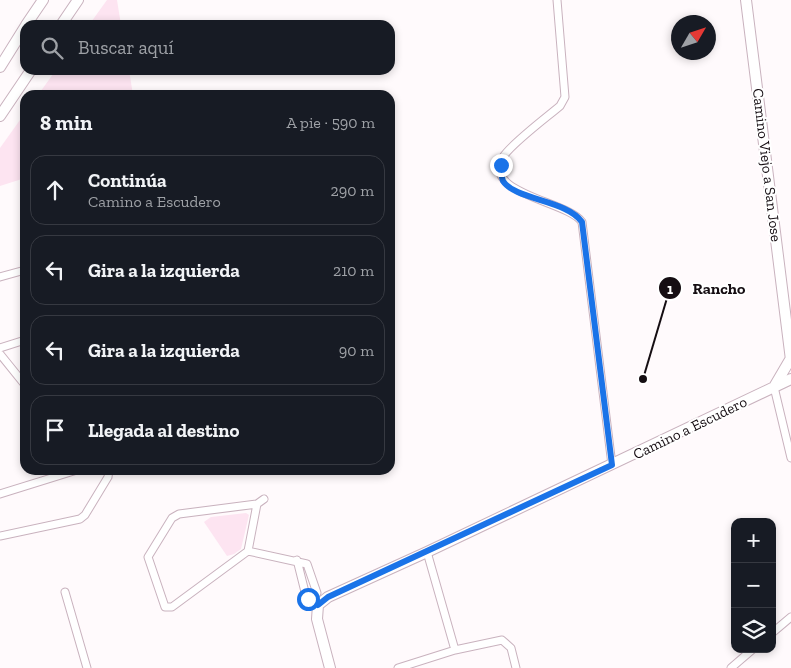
<!DOCTYPE html>
<html lang="es">
<head>
<meta charset="utf-8">
<style>
  body { margin:0; font-family:"Zilla Slab",serif; background:#20242c; color:#f1f3f6 }
  .controls { position:absolute; right:15px; bottom:15px; display:grid; overflow:hidden; border-radius:10px; box-shadow:0 2px 8px #0003 }
  .controls button { width:45px; height:45px; display:grid; place-items:center; padding:0; border:0; border-bottom:1px solid #363941; background:#171b24; color:#f1f3f6; font:25px sans-serif }
  .compass { position:absolute; left:671px; top:15px; width:45px; height:45px; border-radius:50%; background:#171b24; box-shadow:0 2px 8px #0003; rotate:51deg }
  .stop { position:absolute; width:15px; height:15px; margin:-11px; border:4px solid #1a73e8; border-radius:50%; background:#fff }
  .stop.end { background:#1a73e8; border-color:#fff; box-shadow:0 1px 5px #0008 }
  .list { margin:0; padding:0; list-style:none }
  h2 { display:flex; justify-content:space-between; align-items:center; height:65px; margin:0; padding:0 20px; font-size:21px }
  h2 small { font-size:16px; font-weight:400; color:#9ea1a6 }
  .list li { display:grid; grid-template-columns:32px 1fr auto; gap:15px; align-items:center; box-sizing:border-box; height:70px; margin:0 10px 10px; padding:0 10px; border:1px solid #363941; border-radius:15px }
  .list b { display:block; font-size:19px; white-space:nowrap }
  .list p { margin:0; font-size:16px; white-space:nowrap; color:#9ea1a6 }
  .list em { font-size:16px; font-style:normal; color:#9ea1a6 }
  .icon { flex:none; width:28px; height:28px; fill:none; stroke:currentColor; stroke-width:2; stroke-linecap:round; stroke-linejoin:round }
  .map { position:relative; flex:none; width:791px; height:668px; overflow:hidden }
  .search { position:absolute; background:#171b24; box-shadow:0 2px 8px #0003; left:20px; top:20px; width:375px; height:55px; display:flex; align-items:center; gap:12px; box-sizing:border-box; padding:0 18px; border-radius:15px; color:#9ea1a6; font-size:19px }
  .panel { position:absolute; background:#171b24; box-shadow:0 2px 8px #0003; left:20px; top:90px; width:375px; height:385px; border-radius:15px }
  .map>svg:first-child { display:block }
  .green { fill:#fde4f1 }
  .lines { fill:none; stroke-linecap:round; stroke-linejoin:round }
  .street-casing { stroke:#c9b2be; stroke-width:9 }
  .secondary-casing { stroke:#c9b2be; stroke-width:12 }
  .primary-casing { stroke:#c9b2be; stroke-width:12 }
  .street { stroke:#fff; stroke-width:7 }
  .secondary { stroke:#fff; stroke-width:10 }
  .primary { stroke:#fff; stroke-width:10 }
  .route { stroke:#1a73e8; stroke-width:6 }
  .labels { text-anchor:middle; dominant-baseline:central; stroke-width:4; stroke-linejoin:round; paint-order:stroke }
  .street-label { font-size:15px; fill:#150d12; stroke:#fff }
  .leader { fill:none; stroke:#150d12; stroke-width:2 }
  .callout-dot { fill:#150d12; stroke:#fff; stroke-width:2 }
  .mark-label { font-size:15px; text-anchor:middle; font-weight:bold; fill:#fff }
  .callout-label { font-size:16px; text-anchor:middle; font-weight:bold; fill:#150d12; stroke:#fff; stroke-width:4; stroke-linejoin:round; paint-order:stroke }
</style>
</head>
<body>
<div class="map">
<svg width="791" height="668" viewBox="0 0 791 668">
  <rect width="100%" height="100%" fill="#fffafc"/>
  <path class="green" d="M107,0H117L121,25H89Z
    M56,70H129L133,95H38Z
    M25,113V178L0,186V148Z
    M246,513L249,515L241,549L234,554L227,556L204,522L211,517Z"/>
  <g class="lines">
    <g class="street-casing">
      <path id="street" d="M557,0L565,97L560,106C547,117 511,144 503,157C481,194 568,201 582,222L612,465
        M0,277L25,270
        M0,348L25,340
        M0,354L25,385
        M774,387L791,458
        M0,494L77,470
        M257,504L248,551L172,607H165L148,557L172,518L179,514L257,504L264,499
        M0,536L80,519L85,515L108,477L109,470
        M248,551L307,564L317,593L313,600
        M427,552L455,650
        M297,560L306,596L316,603
        M65,592L87,668
        M772,633L791,617
        M398,668L455,650L502,640L511,648L516,668
        M731,668L753,649"/>
    </g>
    <g class="secondary-casing">
      <path id="secondary" d="M746,0L791,360
        M774,387L791,358
        M330,668L317,619L318,605L328,597L427,552L791,379"/>
    </g>
    <g class="primary-casing">
      <path id="primary" d="M26,25L43,0
        M61,25L78,0
        M0,67L25,27
        M0,116L31,70"/>
    </g>
    <use href="#street" class="street"/>
    <use href="#secondary" class="secondary"/>
    <use href="#primary" class="primary"/>
  </g>
  <g class="lines">
    <path class="route" d="M308,599L314,600L318,605L328,597L612,465L582,222C567,200 515,200 503,181C501,176 501,170 501,165"/>
  </g>
  <g class="labels">
    <g class="street-label">
      <text transform="translate(767 165) rotate(83)">Camino Viejo a San Jose</text>
      <text transform="translate(690 428) rotate(-26)">Camino a Escudero</text>
    </g>
  </g>
  <path class="leader" d="M643 379L670 288"/>
  <g class="callout-dot">
    <circle cx="643" cy="379" r="5"/>
    <circle cx="670" cy="288" r="12"/>
  </g>
  <g class="mark-label">
    <text x="670" y="294">1</text>
  </g>
  <g class="callout-label">
    <text x="719" y="294">Rancho</text>
  </g>
</svg>
<div class="controls">
<button>+</button>
<button>−</button>
<button><svg class="icon" aria-label="layers" viewBox="0 0 24 24"><path d="M12 4l9 5-9 5-9-5zM3 14l9 5 9-5"/></svg></button>
</div>
<svg class="compass" viewBox="-18 -18 36 36"><path d="M0-13l5 13h-10z" fill="#e53935"/><path d="M0 13l5-13h-10z" fill="#9ea1a6"/></svg>
<div class="stop" style="left:308px;top:599px"></div>
<div class="stop end" style="left:501px;top:165px"></div>
<div class="search"><svg class="icon" aria-label="search" viewBox="0 0 24 24"><circle cx="10" cy="10" r="6"/><path d="M15 15l6 6"/></svg>Buscar aquí</div>
<section class="panel">
<h2>8 min<small>A pie · 590 m</small></h2>
<ul class="list">
<li><svg class="icon" aria-label="ahead" viewBox="0 0 24 24"><path d="M12 20V5M6 11l6-6 6 6"/></svg><div><b>Continúa</b><p>Camino a Escudero</p></div><em>290 m</em></li>
<li><svg class="icon" aria-label="left" viewBox="0 0 24 24"><path d="M17 20v-9H6M10 6l-5 5 5 5"/></svg><div><b>Gira a la izquierda</b></div><em>210 m</em></li>
<li><svg class="icon" aria-label="left" viewBox="0 0 24 24"><path d="M17 20v-9H6M10 6l-5 5 5 5"/></svg><div><b>Gira a la izquierda</b></div><em>90 m</em></li>
<li><svg class="icon" aria-label="arrive" viewBox="0 0 24 24"><path d="M6 21V4h12l-3 4 3 4H6"/></svg><div><b>Llegada al destino</b></div></li>
</ul>
</section>
</div>
</body>
</html>
